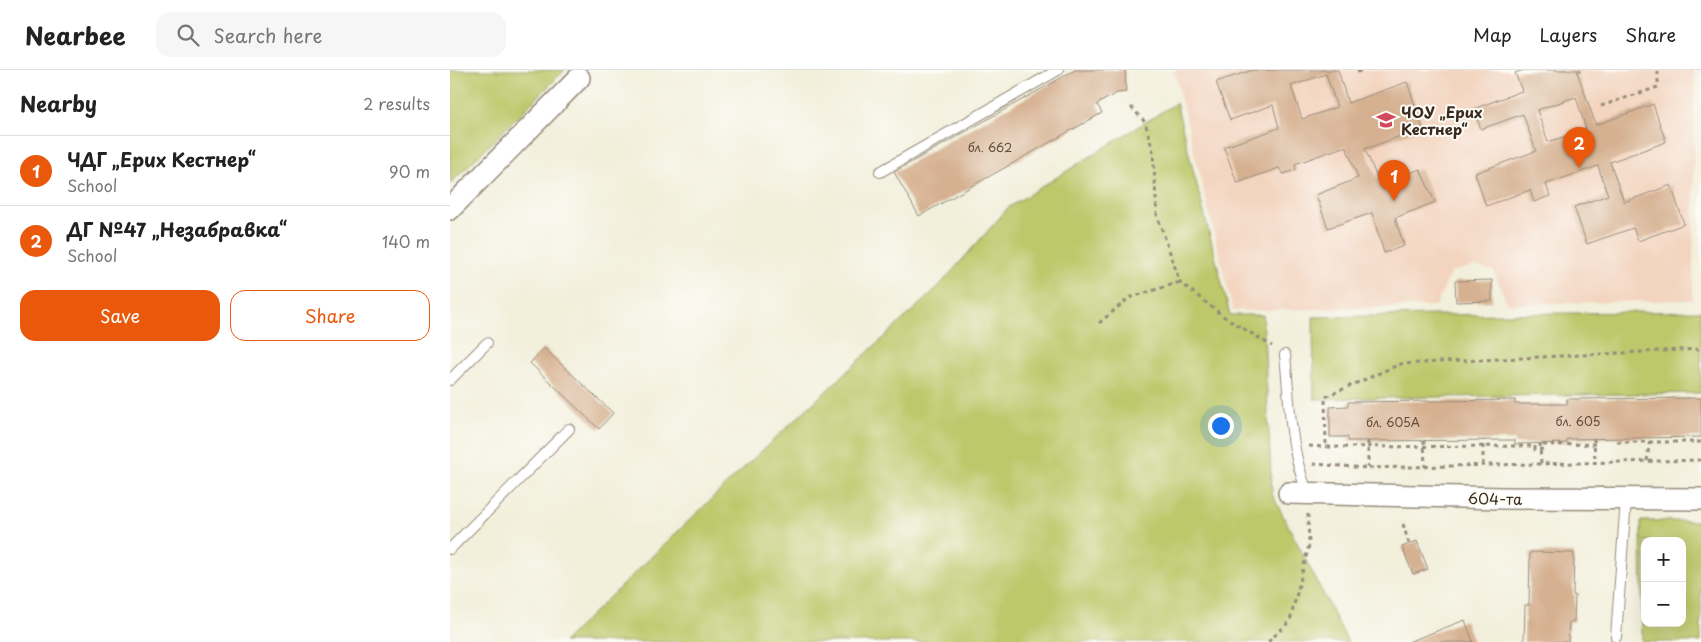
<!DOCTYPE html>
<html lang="en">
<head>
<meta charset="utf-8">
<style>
  body { margin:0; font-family:"Playpen Sans",sans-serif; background:#f6f6f6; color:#222 }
  .controls { position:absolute; right:15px; bottom:15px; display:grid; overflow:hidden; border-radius:10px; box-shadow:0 5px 20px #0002 }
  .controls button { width:45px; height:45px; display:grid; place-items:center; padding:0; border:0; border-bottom:1px solid #e0e0e0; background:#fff; color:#222; font:25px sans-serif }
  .you { position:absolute; left:770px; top:355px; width:18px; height:18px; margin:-12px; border:4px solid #fff; border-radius:50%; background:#1a73e8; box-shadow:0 0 0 8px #1a73e833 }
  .badge { display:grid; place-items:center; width:32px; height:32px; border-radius:50%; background:#ea580c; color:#fff; font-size:16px; font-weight:700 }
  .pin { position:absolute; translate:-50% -41px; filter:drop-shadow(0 1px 2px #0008) }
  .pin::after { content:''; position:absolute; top:26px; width:18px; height:15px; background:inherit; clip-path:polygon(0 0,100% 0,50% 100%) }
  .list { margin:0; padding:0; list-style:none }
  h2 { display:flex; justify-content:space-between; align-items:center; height:65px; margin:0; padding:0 20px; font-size:21px }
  h2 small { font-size:16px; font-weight:400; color:#767676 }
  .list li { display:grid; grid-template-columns:32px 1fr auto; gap:15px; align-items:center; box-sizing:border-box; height:70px; padding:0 20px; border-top:1px solid #e0e0e0 }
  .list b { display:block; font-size:19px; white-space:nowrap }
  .list p { margin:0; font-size:16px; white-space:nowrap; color:#767676 }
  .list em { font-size:16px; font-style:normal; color:#767676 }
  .actions { display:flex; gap:10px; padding:15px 20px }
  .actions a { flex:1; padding:11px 0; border:1px solid #ea580c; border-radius:15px; text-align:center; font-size:18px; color:#ea580c }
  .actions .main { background:#ea580c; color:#fff }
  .icon { flex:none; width:28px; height:28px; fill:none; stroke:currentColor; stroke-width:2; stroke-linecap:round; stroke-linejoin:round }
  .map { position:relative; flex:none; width:1251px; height:572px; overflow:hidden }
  header { display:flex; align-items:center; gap:30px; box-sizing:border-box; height:70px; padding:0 25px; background:#fff; border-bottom:1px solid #e0e0e0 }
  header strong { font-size:24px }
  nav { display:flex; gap:28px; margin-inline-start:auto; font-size:18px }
  .search { width:350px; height:45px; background:#f6f6f6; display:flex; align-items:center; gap:12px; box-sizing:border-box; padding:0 18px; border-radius:15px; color:#767676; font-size:19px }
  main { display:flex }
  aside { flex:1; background:#fff }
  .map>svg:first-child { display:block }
  .built { fill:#f3d4bf }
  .green { fill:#bcc86a; stroke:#7c7944; fill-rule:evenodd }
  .building { fill:#d6b191; fill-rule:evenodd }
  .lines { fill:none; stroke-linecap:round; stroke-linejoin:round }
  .lane-casing { stroke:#968c7c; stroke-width:12 }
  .street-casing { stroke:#968c7c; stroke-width:24 }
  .path { stroke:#968c7c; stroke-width:3; stroke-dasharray:4 4; stroke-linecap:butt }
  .lane { stroke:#fff; stroke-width:10 }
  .street { stroke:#fff; stroke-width:21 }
  .labels { text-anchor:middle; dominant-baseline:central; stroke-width:4; stroke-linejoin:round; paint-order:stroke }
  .number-label { font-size:12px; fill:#624c3b }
  .poi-label { font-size:15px; font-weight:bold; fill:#3b2a1e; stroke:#fdfcf7; text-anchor:start }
  .street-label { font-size:15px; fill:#3b2a1e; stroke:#fdfcf7 }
</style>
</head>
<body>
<header>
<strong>Nearbee</strong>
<div class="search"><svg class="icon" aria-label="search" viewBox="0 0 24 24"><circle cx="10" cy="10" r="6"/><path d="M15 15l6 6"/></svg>Search here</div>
<nav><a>Map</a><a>Layers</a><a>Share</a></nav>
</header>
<main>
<aside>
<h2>Nearby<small>2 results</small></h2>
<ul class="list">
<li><span class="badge">1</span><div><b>ЧДГ „Ерих Кестнер“</b><p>School</p></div><em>90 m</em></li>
<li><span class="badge">2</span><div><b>ДГ №47 „Незабравка“</b><p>School</p></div><em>140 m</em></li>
</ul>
<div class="actions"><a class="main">Save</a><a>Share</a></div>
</aside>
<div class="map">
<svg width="1251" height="572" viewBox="0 0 1251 572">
  <rect width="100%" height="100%" fill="#fdfcf7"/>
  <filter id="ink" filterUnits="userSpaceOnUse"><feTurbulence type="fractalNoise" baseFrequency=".02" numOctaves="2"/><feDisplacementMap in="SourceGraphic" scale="10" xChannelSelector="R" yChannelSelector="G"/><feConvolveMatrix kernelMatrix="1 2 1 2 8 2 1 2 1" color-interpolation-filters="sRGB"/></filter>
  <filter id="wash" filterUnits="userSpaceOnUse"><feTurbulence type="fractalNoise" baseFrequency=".0096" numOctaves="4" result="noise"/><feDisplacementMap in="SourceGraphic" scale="20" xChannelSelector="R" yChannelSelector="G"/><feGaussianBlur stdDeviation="1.12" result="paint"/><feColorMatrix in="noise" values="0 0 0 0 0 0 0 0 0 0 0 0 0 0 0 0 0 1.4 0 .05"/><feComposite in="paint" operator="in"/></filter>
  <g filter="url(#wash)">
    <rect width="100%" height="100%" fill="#f2efdb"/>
    <path class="built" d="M724,0H1244L1243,230L1057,234L1044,201L1025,196L1001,202L986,236L783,241Z"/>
    <path class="green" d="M0,0H115L0,114Z
      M726,33L780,245H813L822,424L898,572H113L303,389L488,217L559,137Z
      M1251,241V323L864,329L863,247Z
      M1191,451H1251V572H1192ZM1195,471H1232V553H1195Z"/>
    <g id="blocks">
      <path class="building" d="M625,0H675L676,22L667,23L647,34L652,43L469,146L444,102Z
        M803,0H888L898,33L957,12L973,58L915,79L930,115L970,99L985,132L945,148L954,176L934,183L922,143L878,158L866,125L908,108L896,76L845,94L846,100L833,104L829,98L787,113L774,77L829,58L823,35L780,50L766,12ZM876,4L887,37L852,49L841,16Z
        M1074,0H1131L1127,2L1146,55L1203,34L1216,72L1160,92L1174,132L1221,115L1234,154L1188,171L1183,158L1137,174L1124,137L1158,125L1148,96L1096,114L1100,126L1084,132L1080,120L1036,136L1025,103L1086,81L1073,44L1031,59L1023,39L1072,21L1065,3ZM1126,27L1136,59L1098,72L1087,40Z
        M1042,210V231L1006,232L1005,211Z
        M94,278L163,343L149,359L80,293Z
        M1251,328V367L1117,369V373L1065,374V370L898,371V367H880V337L898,336V332L1065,330V334H1117V329Z
        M967,471L978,499L963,504L952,477Z
        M1080,482L1124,483L1123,525H1125L1124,552H1119L1118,572H1074L1075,535H1079Z
        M1015,550L1023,572H958Z"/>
    </g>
  </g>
  <g filter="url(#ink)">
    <use href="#blocks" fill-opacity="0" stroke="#968c7c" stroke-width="1"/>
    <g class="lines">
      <g class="lane-casing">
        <path id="lane" d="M430,102L608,0
          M835,285C840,331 839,380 858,423
          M0,310L37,273
          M0,479L119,359
          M1166,567L1176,429"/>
      </g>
      <g class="street-casing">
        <path id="street" d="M0,139L129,8
          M839,423L1053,428L1251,429"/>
      </g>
      <path class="path" d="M907,2L913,0
        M1151,36L1208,17V0
        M681,37L695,52L703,81L707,145L730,212L773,246L822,276
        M649,253L679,228L730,212
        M1144,368L1145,392
        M974,370L975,397
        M918,371V398
        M1167,372H1251
        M1090,373L1091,393
        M1145,374L1094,375V379L1085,380V376L876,377L875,327L950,294L1251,279
        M859,376L876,377
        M1197,391L1200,368
        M863,394L918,398L1251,390
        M1033,395V370
        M953,454L959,474
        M818,572L840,551L859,475L858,444"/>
      <use href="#lane" class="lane"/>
      <use href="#street" class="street"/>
    </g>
  </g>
  <defs>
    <g id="school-bare" transform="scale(1.5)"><path d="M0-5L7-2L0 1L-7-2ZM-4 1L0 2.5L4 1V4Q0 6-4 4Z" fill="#d1495b" stroke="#fdfcf7" stroke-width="2.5" paint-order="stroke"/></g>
  </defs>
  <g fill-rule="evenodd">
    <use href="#school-bare" x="936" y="50"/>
  </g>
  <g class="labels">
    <g class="number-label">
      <text x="540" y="77">бл. 662</text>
      <text x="1128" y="351">бл. 605</text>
      <text x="943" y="352">бл. 605А</text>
    </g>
    <g class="poi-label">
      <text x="951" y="41">ЧОУ „Ерих<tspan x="951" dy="17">Кестнер“</tspan></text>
    </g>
    <g class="street-label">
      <text transform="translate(1045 428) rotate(1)">604-та</text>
    </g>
  </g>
</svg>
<div class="controls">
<button>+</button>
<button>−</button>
</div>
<div class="you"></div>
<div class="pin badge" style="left:944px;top:131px">1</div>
<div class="pin badge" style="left:1129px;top:98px">2</div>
</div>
</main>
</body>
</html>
